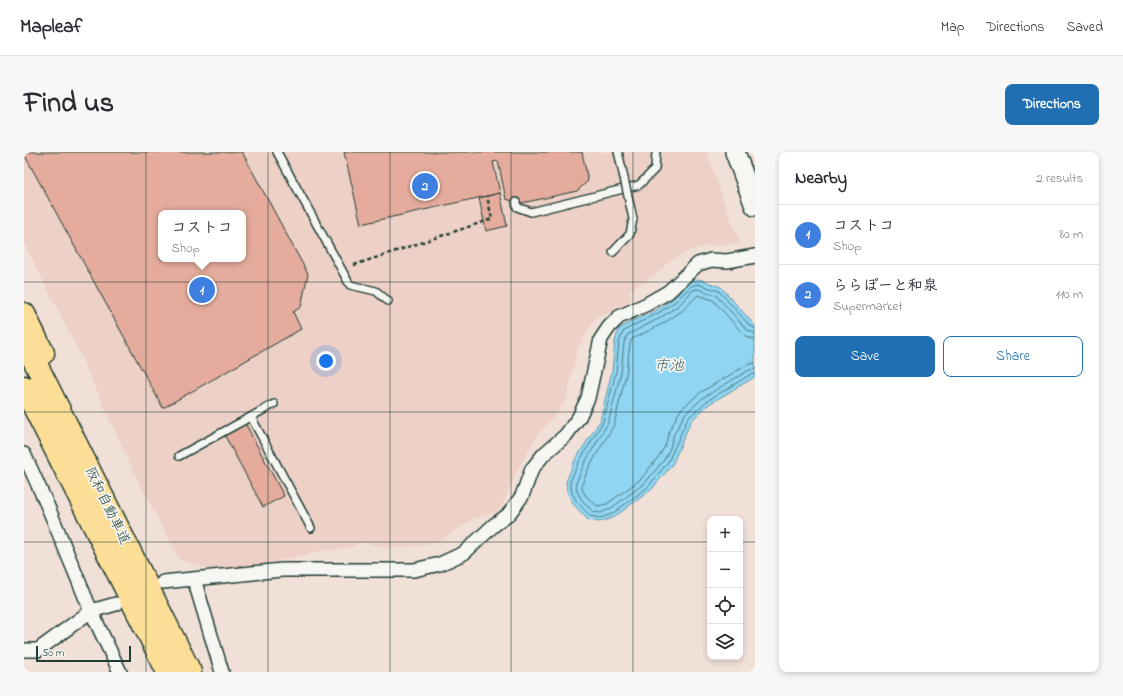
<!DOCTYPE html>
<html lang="en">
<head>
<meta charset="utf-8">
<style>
  body { margin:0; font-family:"Indie Flower","Klee One",sans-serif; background:#f7f7f7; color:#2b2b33 }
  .controls { position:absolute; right:12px; bottom:12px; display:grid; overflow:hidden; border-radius:8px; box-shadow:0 2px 6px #0003 }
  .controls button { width:36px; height:36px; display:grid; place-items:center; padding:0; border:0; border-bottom:1px solid #e1e1e2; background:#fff; color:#2b2b33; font:20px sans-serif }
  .scale { position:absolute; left:12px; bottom:10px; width:95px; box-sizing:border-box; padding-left:4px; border:2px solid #1f3d34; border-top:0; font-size:11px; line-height:14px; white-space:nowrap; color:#1f3d34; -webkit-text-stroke:3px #f6f6f2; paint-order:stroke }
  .you { position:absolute; left:302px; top:209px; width:14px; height:14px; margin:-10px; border:3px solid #fff; border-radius:50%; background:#1a73e8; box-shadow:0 0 0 6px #1a73e833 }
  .badge { display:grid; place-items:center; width:26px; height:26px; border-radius:50%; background:#1f6fb2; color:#fff; font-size:13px; font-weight:700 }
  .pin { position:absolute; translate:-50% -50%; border:2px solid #fff; box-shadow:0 1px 4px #0006 }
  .popup { position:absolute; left:134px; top:58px; width:88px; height:52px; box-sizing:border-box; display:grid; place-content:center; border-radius:8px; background:#fff; filter:drop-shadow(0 1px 3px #0005); font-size:13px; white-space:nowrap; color:#7c7c81 }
  .popup b { font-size:15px; color:#2b2b33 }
  .popup::after { content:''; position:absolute; left:50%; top:100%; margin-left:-8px; border:8px solid transparent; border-top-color:#fff }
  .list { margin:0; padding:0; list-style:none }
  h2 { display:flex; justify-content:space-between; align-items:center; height:52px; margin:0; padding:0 16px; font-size:17px }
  h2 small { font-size:13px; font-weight:400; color:#7c7c81 }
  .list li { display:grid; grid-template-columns:26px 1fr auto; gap:12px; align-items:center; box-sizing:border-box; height:60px; padding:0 16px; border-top:1px solid #e1e1e2 }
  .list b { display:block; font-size:15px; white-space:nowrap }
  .list p { margin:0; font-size:13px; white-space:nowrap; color:#7c7c81 }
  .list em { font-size:13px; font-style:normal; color:#7c7c81 }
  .actions { display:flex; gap:8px; padding:12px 16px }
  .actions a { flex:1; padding:9px 0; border:1px solid #1f6fb2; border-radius:8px; text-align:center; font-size:14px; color:#1f6fb2 }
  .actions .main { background:#1f6fb2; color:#fff }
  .icon { flex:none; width:22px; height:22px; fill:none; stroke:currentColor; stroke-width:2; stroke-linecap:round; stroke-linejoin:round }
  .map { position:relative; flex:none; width:731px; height:520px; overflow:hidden; border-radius:8px }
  header { display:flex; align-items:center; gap:24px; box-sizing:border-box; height:56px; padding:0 20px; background:#fff; border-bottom:1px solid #e1e1e2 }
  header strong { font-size:19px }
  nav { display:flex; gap:22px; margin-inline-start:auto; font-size:14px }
  .intro { display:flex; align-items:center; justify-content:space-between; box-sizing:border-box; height:96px; padding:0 24px }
  h1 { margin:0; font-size:28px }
  .button { padding:10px 18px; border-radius:8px; background:#1f6fb2; color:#fff; font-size:14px; font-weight:700 }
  main { display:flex; gap:24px; padding:0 24px }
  aside { flex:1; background:#fff; border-radius:8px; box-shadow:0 2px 6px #0003 }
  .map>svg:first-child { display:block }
  .built { fill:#edd0c6; fill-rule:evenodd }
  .water { fill:#90d5f2; stroke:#6398a6 }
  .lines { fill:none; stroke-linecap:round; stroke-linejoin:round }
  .shore { stroke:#4c7a80; stroke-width:1 }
  .building { fill:#e5ac9d; stroke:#1f3d34; fill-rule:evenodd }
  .lane-casing { stroke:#1f3d34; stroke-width:10 }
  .street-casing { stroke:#1f3d34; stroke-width:16 }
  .secondary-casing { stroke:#1f3d34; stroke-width:22 }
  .highway-casing { stroke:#1f3d34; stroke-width:25 }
  .path { stroke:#1f3d34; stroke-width:2.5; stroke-dasharray:4 3; stroke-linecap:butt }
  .lane { stroke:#f6f6f2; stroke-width:7 }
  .street { stroke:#f6f6f2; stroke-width:13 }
  .secondary { stroke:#f6f6f2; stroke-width:19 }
  .highway { stroke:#fdde96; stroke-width:22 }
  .lane-bridge-casing { stroke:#1f3d34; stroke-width:10; stroke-linecap:butt }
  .lane-bridge { stroke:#f6f6f2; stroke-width:7 }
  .grid { fill:none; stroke:#1f3d34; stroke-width:1; stroke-opacity:0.55 }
  .labels { text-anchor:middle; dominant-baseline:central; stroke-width:3.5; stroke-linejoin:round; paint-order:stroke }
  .street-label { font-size:14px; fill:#1f3d34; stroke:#f6f6f2 }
  .water-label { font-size:15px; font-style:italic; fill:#365b5a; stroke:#f6f6f2 }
</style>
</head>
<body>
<header>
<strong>Mapleaf</strong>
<nav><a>Map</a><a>Directions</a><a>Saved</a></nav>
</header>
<div class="intro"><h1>Find us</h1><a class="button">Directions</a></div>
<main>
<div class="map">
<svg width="731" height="520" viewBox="0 0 731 520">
  <rect width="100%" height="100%" fill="#f1e0d8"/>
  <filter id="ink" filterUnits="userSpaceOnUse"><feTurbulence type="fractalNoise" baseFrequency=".025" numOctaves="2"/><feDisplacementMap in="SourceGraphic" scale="8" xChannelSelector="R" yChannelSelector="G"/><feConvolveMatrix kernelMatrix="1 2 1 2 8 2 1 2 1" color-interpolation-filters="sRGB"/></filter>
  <g filter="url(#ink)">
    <path class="built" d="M0,0H683L699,48L716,89L715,91L682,94L665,99L643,111L632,123L605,138L607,147L589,160L572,165L554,195L542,248L536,257L515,281L493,319L477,356L472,360L449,367L417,388L399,394L374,396L358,395L338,390L325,396L296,399L259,408L207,417H185L156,408L110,321L53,196L0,91ZM137,61H219V107H137Z"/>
    <path class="water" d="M675,127L697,135L731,174V225L685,252L667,269L648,313L627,338L590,365L576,370L564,368L550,353L544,342L542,330L551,308L576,269L588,219L591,189L595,177L606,170L631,159L650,146L665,130Z"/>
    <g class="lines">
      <path class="shore" d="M731,176L726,174L695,139L674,132L667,134L652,149L633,162L608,174L599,180L595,190L592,220L579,270L555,310L546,330L548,341L553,350L566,364L576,366L588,362L624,335L644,310L664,266L683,249L727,222H731
        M731,181L723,178L692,143L674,137L669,138L655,153L636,166L603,183L600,191L597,221L584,271L560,312L552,331L553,339L557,347L569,360L576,361L586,357L621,331L640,308L646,296L650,282L661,262L680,245L725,218L731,217
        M731,187L725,186L720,183L689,148L674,143L659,158L640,171L608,187L606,192L602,222L590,273L565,315L558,332V337L562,344L573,354L583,352L617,327L635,304L641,294L645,279L657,257L677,240L723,213L731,211"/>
    </g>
    <path class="building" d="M1,0H218L284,122L277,155L269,160L277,177L139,256L0,2ZM137,61H219V107H137Z
      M320,0H558L564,29L553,39L498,51L492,50L482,47L474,9L469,10L476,41L337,72Z
      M476,41L483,74L462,79L455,46Z
      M221,271L260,344L239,355L200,282Z"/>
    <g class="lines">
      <g class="lane-casing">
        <path id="lane" d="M253,0L326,133L352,139L364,149
          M594,0L596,8
          M492,50L493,55L507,60L615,33L631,17L632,0
          M589,100L606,82L609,67
          M227,265L287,376
          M155,304L250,252"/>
      </g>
      <g class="street-casing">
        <path id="street" d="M0,302L24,355L67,459L96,520
          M170,427L198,520
          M139,430L258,418H390L416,412L440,401L470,373L484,363L498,344L508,317L520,302L542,283L555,265L564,246L577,187L585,175L595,165L623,152L644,140L674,112L687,108L703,109L731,104
          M0,498H14L67,459L92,452"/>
      </g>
      <g class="secondary-casing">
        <path id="secondary" d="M711,0L731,54"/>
      </g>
      <g class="highway-casing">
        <path id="highway" d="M0,162L19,201
          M0,188L166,520
          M0,235L144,520"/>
      </g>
      <path class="path" d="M330,113L468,67L463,44"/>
      <use href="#lane" class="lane"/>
      <use href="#street" class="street"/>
      <use href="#secondary" class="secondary"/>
      <use href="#highway" class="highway"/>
      <g class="lane-bridge-casing">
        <path id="lane-bridge" d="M596,8L609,67"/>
      </g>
      <use href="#lane-bridge" class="lane-bridge"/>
    </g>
  </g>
  <path class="grid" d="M122,0V520M244,0V520M366,0V520M487,0V520M609,0V520M0,130H731M0,260H731M0,390H686M716,390H731"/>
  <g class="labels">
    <g class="street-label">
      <text transform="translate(83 354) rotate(64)">阪和自動車道</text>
    </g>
    <g class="water-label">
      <text x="645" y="214">市池</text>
    </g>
  </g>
</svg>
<div class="controls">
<button>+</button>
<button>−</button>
<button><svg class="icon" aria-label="locate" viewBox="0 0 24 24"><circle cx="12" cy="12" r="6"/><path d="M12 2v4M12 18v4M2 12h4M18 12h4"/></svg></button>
<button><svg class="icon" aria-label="layers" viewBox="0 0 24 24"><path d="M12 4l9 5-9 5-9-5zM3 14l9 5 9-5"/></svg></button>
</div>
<div class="scale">50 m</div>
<div class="you"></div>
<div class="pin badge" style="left:178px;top:138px;background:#3f7fe0">1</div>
<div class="popup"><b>コストコ</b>Shop</div>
<div class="pin badge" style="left:401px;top:34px;background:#3f7fe0">2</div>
</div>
<aside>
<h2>Nearby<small>2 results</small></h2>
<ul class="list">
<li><span class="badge" style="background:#3f7fe0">1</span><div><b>コストコ</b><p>Shop</p></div><em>80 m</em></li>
<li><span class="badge" style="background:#3f7fe0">2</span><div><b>ららぽーと和泉</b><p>Supermarket</p></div><em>110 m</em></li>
</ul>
<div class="actions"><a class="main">Save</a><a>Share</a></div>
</aside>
</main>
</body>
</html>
